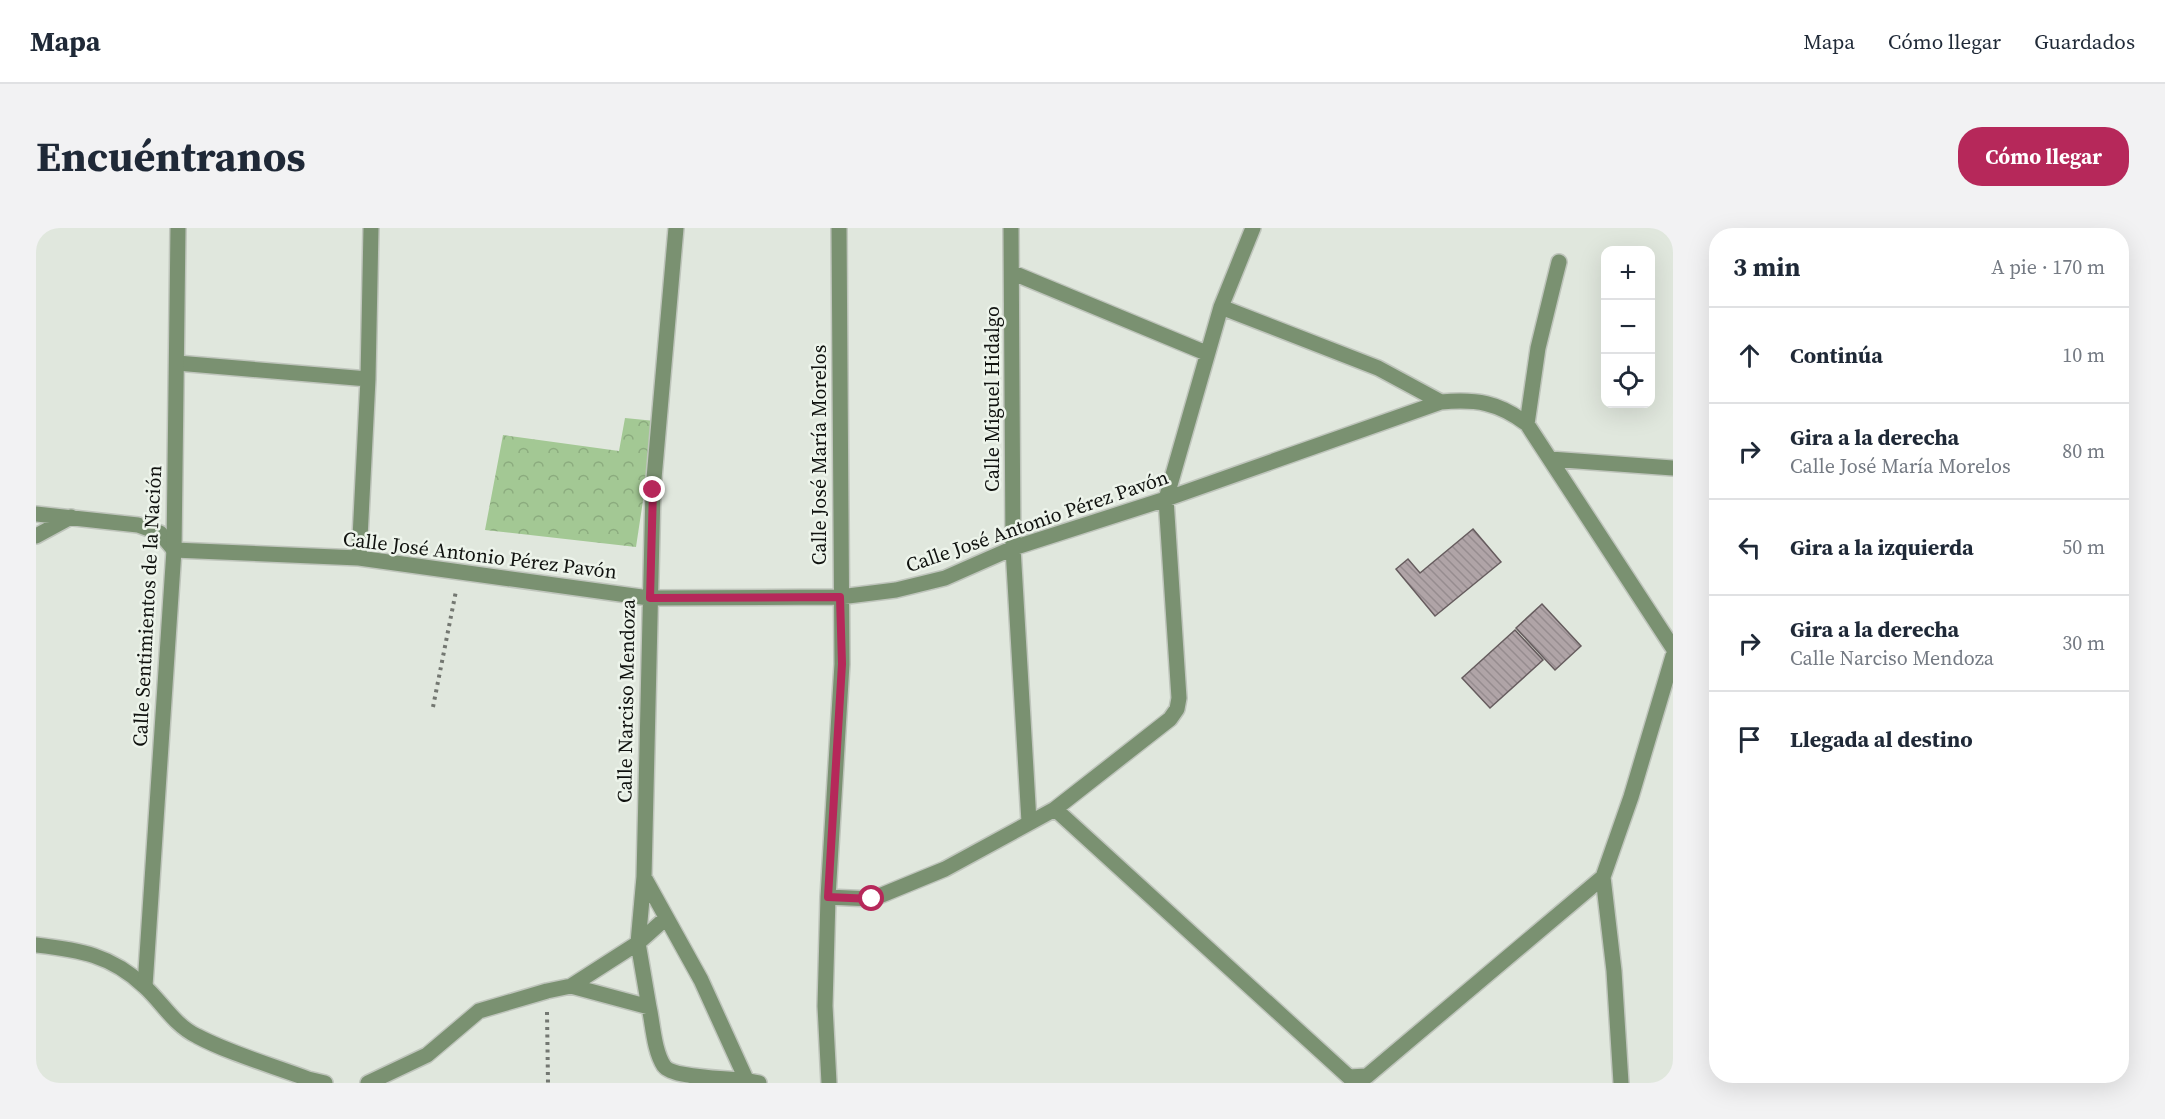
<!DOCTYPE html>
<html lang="es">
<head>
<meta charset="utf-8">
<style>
  body { margin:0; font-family:"Source Serif 4",serif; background:#f2f2f3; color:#1f2937 }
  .controls { position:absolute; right:18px; top:18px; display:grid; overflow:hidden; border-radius:12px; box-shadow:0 6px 24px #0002 }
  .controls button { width:54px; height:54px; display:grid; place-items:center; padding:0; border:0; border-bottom:2px solid #e0e1e3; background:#fff; color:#1f2937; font:30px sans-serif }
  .stop { position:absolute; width:18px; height:18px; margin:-14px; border:4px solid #b6285a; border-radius:50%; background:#fff }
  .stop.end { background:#b6285a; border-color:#fff; box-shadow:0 2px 6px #0008 }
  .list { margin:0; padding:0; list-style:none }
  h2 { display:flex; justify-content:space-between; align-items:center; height:78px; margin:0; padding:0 24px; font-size:26px }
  h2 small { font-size:20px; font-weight:400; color:#747a83 }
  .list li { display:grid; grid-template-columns:39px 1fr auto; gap:18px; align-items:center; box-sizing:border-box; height:96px; padding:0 24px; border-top:2px solid #e0e1e3 }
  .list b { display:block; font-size:22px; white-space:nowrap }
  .list p { margin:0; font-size:20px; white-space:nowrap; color:#747a83 }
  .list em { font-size:20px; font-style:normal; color:#747a83 }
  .icon { flex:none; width:33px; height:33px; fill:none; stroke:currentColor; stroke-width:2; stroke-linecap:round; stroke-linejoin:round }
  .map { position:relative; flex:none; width:1637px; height:855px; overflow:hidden; border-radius:24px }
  header { display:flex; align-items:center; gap:36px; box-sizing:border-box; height:84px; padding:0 30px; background:#fff; border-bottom:2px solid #e0e1e3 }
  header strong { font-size:28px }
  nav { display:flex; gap:33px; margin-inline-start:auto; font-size:21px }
  .intro { display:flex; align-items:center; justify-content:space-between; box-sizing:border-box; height:144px; padding:0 36px }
  h1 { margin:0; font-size:42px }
  .button { padding:15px 27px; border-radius:24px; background:#b6285a; color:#fff; font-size:21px; font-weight:700 }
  main { display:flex; gap:36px; padding:0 36px }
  aside { flex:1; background:#fff; border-radius:24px; box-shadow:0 6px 24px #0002 }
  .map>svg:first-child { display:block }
  .park { fill:url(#park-crowns) }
  .building { fill:url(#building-back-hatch); stroke:#665c5e; stroke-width:1.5 }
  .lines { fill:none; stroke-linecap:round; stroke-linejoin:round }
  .minor-casing { stroke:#bfc5bc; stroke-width:18 }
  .tertiary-casing { stroke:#bfc5bc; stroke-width:18 }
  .path { stroke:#737771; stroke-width:4; stroke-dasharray:3 4.5; stroke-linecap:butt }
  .minor { stroke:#7a9171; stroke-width:15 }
  .tertiary { stroke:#7a9171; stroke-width:15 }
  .route { stroke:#b6285a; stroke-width:8 }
  .labels { text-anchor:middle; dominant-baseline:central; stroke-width:5; stroke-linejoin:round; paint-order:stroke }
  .street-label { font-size:20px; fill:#10120f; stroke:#edf4eb }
</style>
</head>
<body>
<header>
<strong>Mapa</strong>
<nav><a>Mapa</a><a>Cómo llegar</a><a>Guardados</a></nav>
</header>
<div class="intro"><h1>Encuéntranos</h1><a class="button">Cómo llegar</a></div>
<main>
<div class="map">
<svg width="1637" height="855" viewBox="0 0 1637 855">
  <defs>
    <pattern id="park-crowns" width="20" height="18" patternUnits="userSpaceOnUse" patternTransform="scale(1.5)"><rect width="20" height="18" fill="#a3c894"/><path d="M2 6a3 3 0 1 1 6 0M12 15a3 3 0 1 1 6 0" fill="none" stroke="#8bab7e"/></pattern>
    <pattern id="building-back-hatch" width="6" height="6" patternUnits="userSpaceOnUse" patternTransform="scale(1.5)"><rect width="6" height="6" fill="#b0a4a7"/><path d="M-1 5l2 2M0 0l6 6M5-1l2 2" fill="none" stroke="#968c8f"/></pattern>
  </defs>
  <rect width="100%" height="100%" fill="#e0e7dd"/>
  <path class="park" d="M589,190L619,193L600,319L449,302L467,207L583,223Z"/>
  <path class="building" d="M1437,301L1465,334L1399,388L1360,341L1372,331L1384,345Z
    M1506,376L1545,418L1519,442L1480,400Z
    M1479,402L1507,432L1454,480L1426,450Z"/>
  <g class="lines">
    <g class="minor-casing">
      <path id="minor" d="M640,0L617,262L608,649L665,752L710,851
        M975,0L977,320L993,594
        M977,45L1170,125
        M1185,79L1342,140L1405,174
        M141,135L332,151
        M1491,196L1502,120L1523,34
        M1514,231L1637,240
        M0,286L102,297L124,305L138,322L323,330L613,370L804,369L860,362L909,350L977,320L1130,271L1405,174C1440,171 1462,174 1491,196L1637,420
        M0,308L35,289
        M323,330L332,151L335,0
        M1019,581L1134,491L1141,481L1143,470L1130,271L1185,79L1217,0
        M608,649L602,715L613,779
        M792,669L836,671L909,641L1019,581L1313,849L1331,848L1567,649
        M0,717C44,722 75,727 108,758C126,774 138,797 161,808C195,826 235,837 272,851L289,855
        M535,758L602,715L630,690
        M332,855L391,827L443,783L511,763L535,758L613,779C617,797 618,823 628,838C638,852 704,849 723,855
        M793,855L789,778L792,669L806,436L803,0
        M1585,855L1578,743L1567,649L1595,569L1637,428"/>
    </g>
    <g class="tertiary-casing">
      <path id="tertiary" d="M109,758L138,322L142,0"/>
    </g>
    <path class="path" d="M397,479L420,363
      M511,784L512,855"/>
    <use href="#minor" class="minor"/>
    <use href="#tertiary" class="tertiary"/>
  </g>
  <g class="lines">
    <path class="route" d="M617,262L614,370L804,369L806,436L792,669L836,671"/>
  </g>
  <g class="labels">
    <g class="street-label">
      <text transform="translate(956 171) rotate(-90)">Calle Miguel Hidalgo</text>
      <text transform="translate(783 227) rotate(-90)">Calle José María Morelos</text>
      <text transform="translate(1001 293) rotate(-19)">Calle José Antonio Pérez Pavón</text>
      <text transform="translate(444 327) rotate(7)">Calle José Antonio Pérez Pavón</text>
      <text transform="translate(111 378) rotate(-87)">Calle Sentimientos de la Nación</text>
      <text transform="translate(590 473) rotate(-89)">Calle Narciso Mendoza</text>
    </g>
  </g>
</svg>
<div class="controls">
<button>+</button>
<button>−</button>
<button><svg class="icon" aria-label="locate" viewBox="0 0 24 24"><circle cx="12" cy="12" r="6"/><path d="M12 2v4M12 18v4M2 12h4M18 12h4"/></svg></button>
</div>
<div class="stop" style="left:836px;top:671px"></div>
<div class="stop end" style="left:617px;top:262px"></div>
</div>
<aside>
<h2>3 min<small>A pie · 170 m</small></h2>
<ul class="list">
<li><svg class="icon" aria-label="ahead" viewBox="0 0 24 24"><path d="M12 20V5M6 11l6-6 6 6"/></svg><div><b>Continúa</b></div><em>10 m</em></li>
<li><svg class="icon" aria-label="right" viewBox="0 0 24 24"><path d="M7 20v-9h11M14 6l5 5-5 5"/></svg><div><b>Gira a la derecha</b><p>Calle José María Morelos</p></div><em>80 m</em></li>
<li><svg class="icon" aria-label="left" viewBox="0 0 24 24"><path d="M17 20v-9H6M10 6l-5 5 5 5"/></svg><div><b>Gira a la izquierda</b></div><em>50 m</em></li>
<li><svg class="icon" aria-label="right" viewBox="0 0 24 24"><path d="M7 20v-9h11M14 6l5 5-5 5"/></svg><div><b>Gira a la derecha</b><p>Calle Narciso Mendoza</p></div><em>30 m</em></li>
<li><svg class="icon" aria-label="arrive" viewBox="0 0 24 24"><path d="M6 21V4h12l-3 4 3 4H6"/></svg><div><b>Llegada al destino</b></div></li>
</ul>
</aside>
</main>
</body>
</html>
